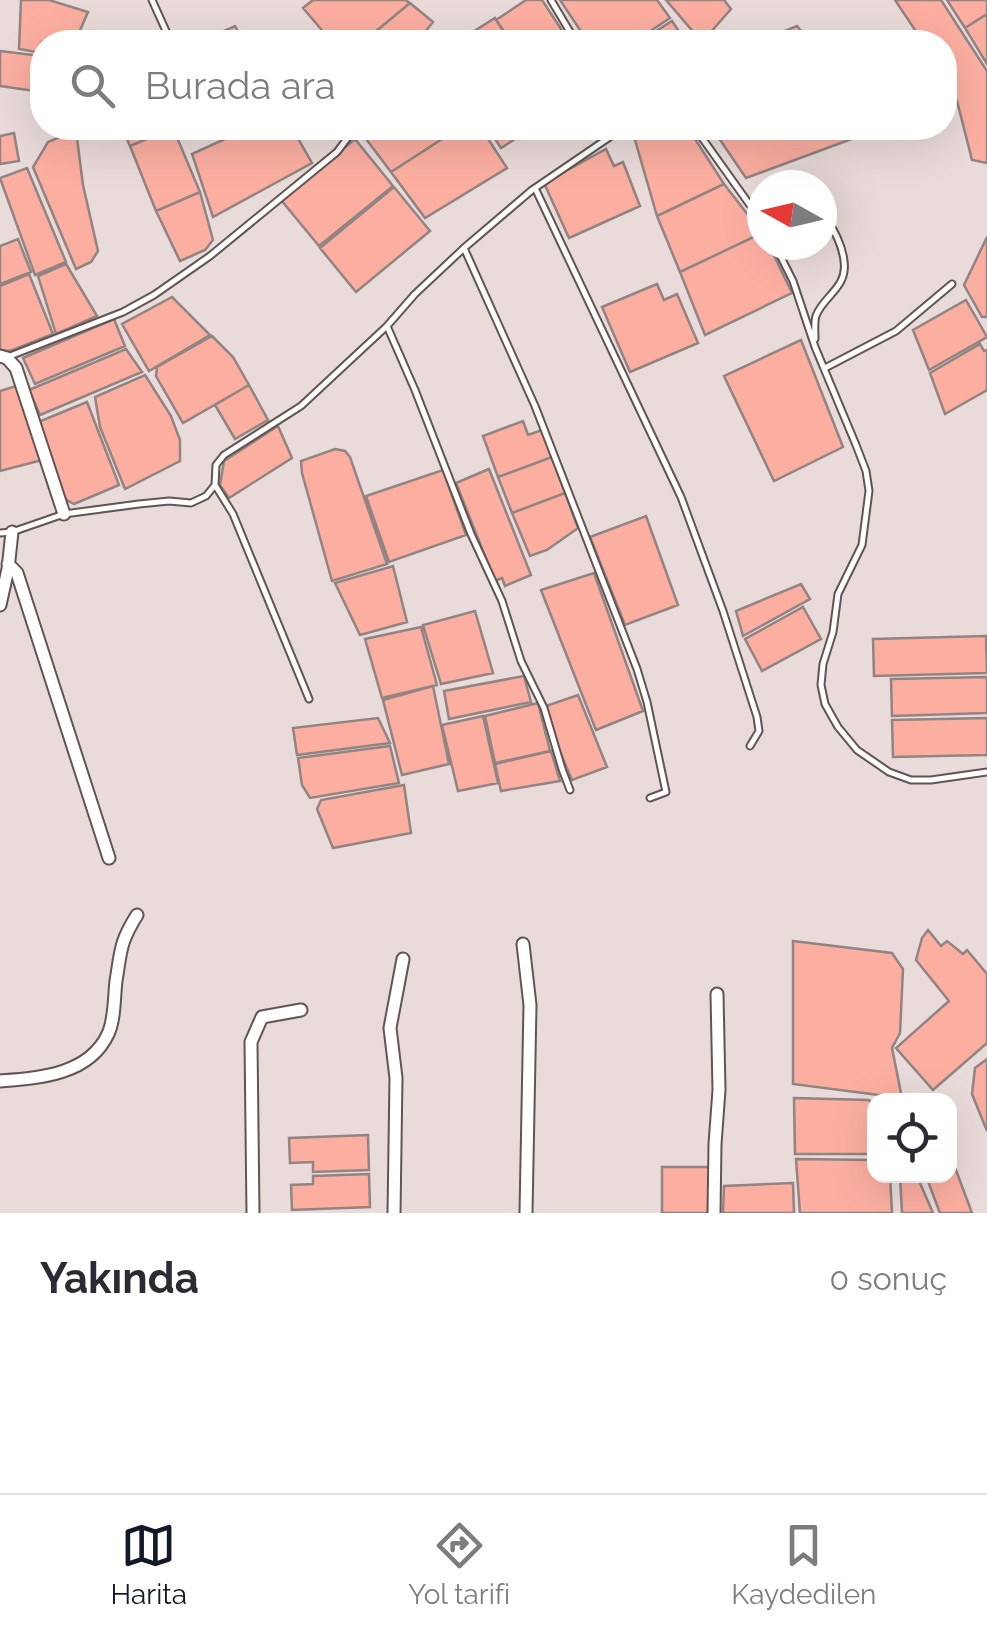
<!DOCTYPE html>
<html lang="tr">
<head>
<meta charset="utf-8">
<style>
  body { margin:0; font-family:Raleway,sans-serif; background:#f2f2f3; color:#2b2b33 }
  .controls { position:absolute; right:30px; bottom:30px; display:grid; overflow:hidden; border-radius:20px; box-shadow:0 10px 40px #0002 }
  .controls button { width:90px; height:90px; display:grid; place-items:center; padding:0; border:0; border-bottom:2px solid #e1e1e2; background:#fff; color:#2b2b33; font:50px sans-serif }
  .compass { position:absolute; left:747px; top:170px; width:90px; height:90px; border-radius:50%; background:#fff; box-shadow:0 10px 40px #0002; rotate:278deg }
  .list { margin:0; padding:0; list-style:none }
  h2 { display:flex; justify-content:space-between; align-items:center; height:130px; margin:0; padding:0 40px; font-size:42px }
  h2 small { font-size:32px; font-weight:400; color:#7c7c81 }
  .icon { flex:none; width:55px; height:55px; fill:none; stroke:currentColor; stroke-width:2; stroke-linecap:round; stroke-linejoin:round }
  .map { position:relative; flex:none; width:987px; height:1213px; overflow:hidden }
  .search { position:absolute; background:#fff; box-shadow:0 10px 40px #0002; left:30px; right:30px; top:30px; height:110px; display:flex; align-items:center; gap:25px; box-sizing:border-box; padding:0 35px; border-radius:40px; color:#7c7c81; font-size:38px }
  .sheet { height:280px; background:#fff }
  nav { display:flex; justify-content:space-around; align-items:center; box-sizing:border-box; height:140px; border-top:2px solid #e1e1e2; background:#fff; font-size:28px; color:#7c7c81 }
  nav a { display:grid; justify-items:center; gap:5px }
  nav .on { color:#111827 }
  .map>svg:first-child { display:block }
  .building { fill:#fcafa1; stroke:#918482; stroke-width:2.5 }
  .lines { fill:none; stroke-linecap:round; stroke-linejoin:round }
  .lane-casing { stroke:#615553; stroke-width:9 }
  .street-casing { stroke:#615553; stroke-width:15 }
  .lane { stroke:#fff; stroke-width:5 }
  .street { stroke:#fff; stroke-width:11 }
</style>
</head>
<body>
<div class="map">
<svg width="987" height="1213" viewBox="0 0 987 1213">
  <rect width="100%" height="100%" fill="#e9dbd9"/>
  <path class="building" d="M21,0H49L88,12L75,42H42V53L19,49Z
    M313,0H405L410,3L363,42H332L303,8Z
    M526,0H542L569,41L511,42L496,20Z
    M560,0H657L670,18L634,42H588Z
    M666,0H724L731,9L702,42Z
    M895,0H941L987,71V163L972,160L957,101L944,79V42H923Z
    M947,0H987V14L965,28Z
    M410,3L433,22L417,42H363Z
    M987,14V64L965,28Z
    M495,18L511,42H457Z
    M672,21L686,42H639Z
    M235,26L244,42H200Z
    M797,26L810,42H765L772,36Z
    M0,51L42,56V92L0,86Z
    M122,128H173L130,146Z
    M173,128L200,192L156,211L130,146Z
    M249,128H292L312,163L213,217L192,154Z
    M362,128H459L391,172L360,131Z
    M459,128H481L507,168L425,218L391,172Z
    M488,128H532L501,148Z
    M662,128H688L724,184L657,216L635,140Z
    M712,128H862L865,134L746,178Z
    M76,130L83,185L98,251L91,262L76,269L33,167L48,142Z
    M14,133L19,161L0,164V136Z
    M355,139L393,186L319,246L281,200Z
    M606,149L614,166L623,162L640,206L569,238L544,183Z
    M27,168L66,262L35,275L0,178Z
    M724,184L762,233L680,272L657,216Z
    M394,187L430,231L356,292L320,248Z
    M200,192L213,240L205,250L180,261L156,211Z
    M762,233V245H769L792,293L705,335L680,272Z
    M987,237V317H982L964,285Z
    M18,239L31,272L0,284V246Z
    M66,264L97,316L56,334L38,276Z
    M29,274L53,334L10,351L0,350V286Z
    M657,284L664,300L677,294L698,343L630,372L602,307Z
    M172,297L210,335L149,371L122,324Z
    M966,300L987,337L929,370L913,330Z
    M114,319L125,346L35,384L23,358Z
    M212,336L233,357L249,385L183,423L156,376L157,367Z
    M801,340L843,447L774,481L724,376Z
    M980,344L984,351L987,350V390L945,414L930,373Z
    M126,349L142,372L40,415L29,390Z
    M145,375L171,416L180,440V461L125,489L100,427L95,397Z
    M19,385L42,460L0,471V391Z
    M249,385L268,420L235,439L215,405Z
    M87,402L119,485L74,504L65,499L36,423Z
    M523,421L528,435L542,430L552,457L498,477L483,436Z
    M278,426L292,458L229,498L220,485L224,461Z
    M335,449L345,451L350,457L387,564L332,581L302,473L301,461Z
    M552,457L565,493L512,513L498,477Z
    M489,469L531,575L505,586L502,578L495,581L456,483Z
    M443,470L466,535L389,562L366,496Z
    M565,493L578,528L547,550L530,556L512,513Z
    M646,516L678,605L625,625L590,537Z
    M393,566L407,622L360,635L335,583Z
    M594,573L643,711L596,730L541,590Z
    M801,584L810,599L743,636L736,611Z
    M803,607L821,639L762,671L745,639Z
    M475,611L493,673L441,684L423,625Z
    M421,627L437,685L382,698L365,639Z
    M986,636L987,673L874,676L873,639Z
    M524,676L531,702L449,719L444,691Z
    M987,677V713L892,716L891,679Z
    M433,686L449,764L402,775L383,700Z
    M578,695L607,767L572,780L558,747L546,706Z
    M538,703L550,751L495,763L485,716Z
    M483,716L498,783L458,791L442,725Z
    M378,718L390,743L297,755L293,728Z
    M987,718V755L893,757L892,720Z
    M390,746L399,783L310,798L302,785L298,758Z
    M551,751L560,781L501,791L495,764Z
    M404,785L411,833L333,848L317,809L321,800Z
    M928,930L941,946L947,941L963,954L967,950L987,974V1043L933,1090L896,1048L949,1001L916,960L922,938Z
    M793,941L892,953L903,969L900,1033L892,1048L902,1098L793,1084Z
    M987,1059V1131L972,1094L975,1068Z
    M794,1098L869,1100L874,1106V1154H795Z
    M368,1135L369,1170L313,1172V1162L290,1163L289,1138Z
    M950,1154L972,1213H940L926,1176H950Z
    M796,1159L874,1160V1176H890L892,1213H800Z
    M662,1167H709V1213H662Z
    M369,1174L370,1207L292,1210L291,1185L313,1184V1176Z
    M900,1176H917L933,1213H902Z
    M793,1183L794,1213H723L724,1186Z"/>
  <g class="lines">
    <g class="lane-casing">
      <path id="lane" d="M152,0L171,42
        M551,0L576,42
        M695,128L762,222
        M535,188L681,497L723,611L757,717L759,731L750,746
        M775,245L793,281L815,347L856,445L866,471L869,491L862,545L838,594L833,632L823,664L821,685L825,704L838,727L857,750L889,772L911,780H931L987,772
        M464,248L535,406L637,669L647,702L666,792L650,798
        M387,326L415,390L471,534L502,601L521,661L544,708L562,769L570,790
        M815,339C815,332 814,322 816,316C823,296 848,288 844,261C842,242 831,226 822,210
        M10,356L123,312L154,295L210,256L337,152L355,128
        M825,368L896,331L952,284
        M215,485L233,514L309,699
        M0,533L12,532L64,514L139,504L169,501L191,503L206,496L215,485L216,465L224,455L301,406L387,326L415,294L464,248L532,190L623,128"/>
    </g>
    <g class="street-casing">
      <path id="street" d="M0,356L7,358L16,368L64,514
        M8,564L17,573L109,858
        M0,605L8,569L12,532
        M523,944L530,1005L526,1213
        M0,1081C39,1078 89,1075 108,1034C115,1019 114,997 116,981C121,950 120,942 137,915
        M253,1213L251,1042L262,1017L301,1010
        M394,1213L396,1078L390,1028L403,959
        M714,1213L715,1144L719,1090L717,994"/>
    </g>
    <use href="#lane" class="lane"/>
    <use href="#street" class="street"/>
  </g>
</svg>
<div class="controls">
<button><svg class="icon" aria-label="locate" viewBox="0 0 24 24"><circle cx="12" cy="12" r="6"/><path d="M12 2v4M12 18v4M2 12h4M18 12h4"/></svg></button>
</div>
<svg class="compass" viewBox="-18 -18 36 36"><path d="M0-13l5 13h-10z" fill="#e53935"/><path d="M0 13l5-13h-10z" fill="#7c7c81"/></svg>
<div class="search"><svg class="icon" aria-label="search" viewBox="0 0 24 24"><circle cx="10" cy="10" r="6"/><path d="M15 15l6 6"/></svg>Burada ara</div>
</div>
<section class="sheet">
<h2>Yakında<small>0 sonuç</small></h2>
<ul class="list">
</ul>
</section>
<nav>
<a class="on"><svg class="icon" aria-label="map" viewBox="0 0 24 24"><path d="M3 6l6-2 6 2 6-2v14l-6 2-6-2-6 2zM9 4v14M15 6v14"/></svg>Harita</a>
<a><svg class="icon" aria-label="directions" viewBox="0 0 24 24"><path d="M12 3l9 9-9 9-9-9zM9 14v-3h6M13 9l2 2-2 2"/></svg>Yol tarifi</a>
<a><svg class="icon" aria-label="saved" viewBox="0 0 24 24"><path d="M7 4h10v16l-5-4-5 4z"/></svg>Kaydedilen</a>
</nav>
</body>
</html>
